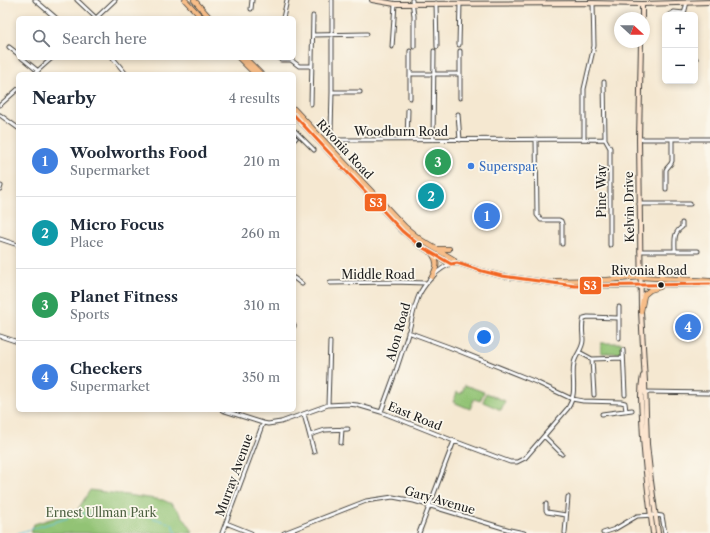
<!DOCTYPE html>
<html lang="en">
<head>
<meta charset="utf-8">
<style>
  body { margin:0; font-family:"Libre Caslon Text",serif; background:#f6f6f7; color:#1f2937 }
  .controls { position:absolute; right:12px; top:12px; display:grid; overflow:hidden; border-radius:6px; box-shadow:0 2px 6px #0003 }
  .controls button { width:36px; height:36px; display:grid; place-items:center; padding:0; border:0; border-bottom:1px solid #e0e1e3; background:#fff; color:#1f2937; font:20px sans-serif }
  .compass { position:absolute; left:614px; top:12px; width:36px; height:36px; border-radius:50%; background:#fff; box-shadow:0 2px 6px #0003; rotate:111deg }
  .you { position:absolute; left:484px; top:337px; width:14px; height:14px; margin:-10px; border:3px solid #fff; border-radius:50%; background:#1a73e8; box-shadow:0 0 0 6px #1a73e833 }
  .badge { display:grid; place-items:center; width:26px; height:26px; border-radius:50%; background:#db2777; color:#fff; font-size:13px; font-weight:700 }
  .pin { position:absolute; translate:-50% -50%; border:2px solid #fff; box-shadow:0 1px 4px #0006 }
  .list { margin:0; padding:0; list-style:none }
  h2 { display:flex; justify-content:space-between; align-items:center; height:52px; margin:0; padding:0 16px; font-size:17px }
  h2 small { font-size:13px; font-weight:400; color:#747a83 }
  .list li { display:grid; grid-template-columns:26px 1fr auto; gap:12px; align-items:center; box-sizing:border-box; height:72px; padding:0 16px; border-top:1px solid #e0e1e3 }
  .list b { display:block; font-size:15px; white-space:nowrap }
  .list p { margin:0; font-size:13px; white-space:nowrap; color:#747a83 }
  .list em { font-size:13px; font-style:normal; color:#747a83 }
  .icon { flex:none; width:22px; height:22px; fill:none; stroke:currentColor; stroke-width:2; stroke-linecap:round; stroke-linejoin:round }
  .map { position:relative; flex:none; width:710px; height:533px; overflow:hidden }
  .search { position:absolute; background:#fff; box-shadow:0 2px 6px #0003; left:16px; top:16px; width:280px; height:44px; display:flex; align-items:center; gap:10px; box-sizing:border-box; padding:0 14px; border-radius:6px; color:#747a83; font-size:15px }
  .panel { position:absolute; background:#fff; box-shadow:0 2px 6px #0003; left:16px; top:72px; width:280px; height:340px; border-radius:6px }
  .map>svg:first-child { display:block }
  .green { fill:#92c374; stroke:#577048 }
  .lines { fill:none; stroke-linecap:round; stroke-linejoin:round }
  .stream { stroke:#60c0de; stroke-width:1 }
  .minor-casing { stroke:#3d3b37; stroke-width:5 }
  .secondary-casing { stroke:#3d3b37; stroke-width:6 }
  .primary-casing { stroke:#3d3b37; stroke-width:6 }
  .minor { stroke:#fff; stroke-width:3 }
  .secondary { stroke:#fce5cf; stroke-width:4 }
  .primary { stroke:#f7bd88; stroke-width:4.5 }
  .bus-1-casing { stroke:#fbf7ec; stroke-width:6 }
  .bus-1 { stroke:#f26522; stroke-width:3 }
  .shop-dot { fill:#3f7fe0; stroke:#fbf7ec; stroke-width:1.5 }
  .bus-dot { fill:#1c1c1c; stroke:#fbf7ec; stroke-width:1.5 }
  .labels { text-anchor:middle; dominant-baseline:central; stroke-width:3.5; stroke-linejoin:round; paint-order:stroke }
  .street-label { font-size:12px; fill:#1c1c1c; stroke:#fbf7ec }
  .shop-label { font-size:12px; fill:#366cbe; stroke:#fbf7ec; text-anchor:start }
  .park-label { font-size:12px; fill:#4b5f3f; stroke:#fbf7ec }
  .line-badge { stroke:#fbf7ec; stroke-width:1.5 }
  .badge-label { font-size:11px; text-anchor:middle; font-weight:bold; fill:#fff }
</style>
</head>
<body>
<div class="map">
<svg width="710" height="533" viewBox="0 0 710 533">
  <rect width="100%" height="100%" fill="#fbf7ec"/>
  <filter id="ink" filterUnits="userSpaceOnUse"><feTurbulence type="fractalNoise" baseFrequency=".025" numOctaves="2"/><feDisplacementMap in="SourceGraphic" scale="8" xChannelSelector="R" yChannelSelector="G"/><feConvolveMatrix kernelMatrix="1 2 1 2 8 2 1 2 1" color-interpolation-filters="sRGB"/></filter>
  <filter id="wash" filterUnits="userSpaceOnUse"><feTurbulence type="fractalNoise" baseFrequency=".012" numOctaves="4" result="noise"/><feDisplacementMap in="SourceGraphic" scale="16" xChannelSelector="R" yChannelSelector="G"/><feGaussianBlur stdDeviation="0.9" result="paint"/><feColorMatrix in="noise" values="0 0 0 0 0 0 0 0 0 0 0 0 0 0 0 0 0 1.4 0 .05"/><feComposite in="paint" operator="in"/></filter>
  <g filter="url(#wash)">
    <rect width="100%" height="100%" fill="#f5e8d1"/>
    <path class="green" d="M601,343H622V353H601Z
      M465,385L484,392L480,401L474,399L470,409L453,402L457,392L461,394Z
      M486,393L505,401L501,410L483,402Z
      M90,490L163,500L172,504L179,511L194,533H31L34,524L77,511Z"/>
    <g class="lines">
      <path class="stream" d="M18,533L81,514L100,512L113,515L147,516L172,524L176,533"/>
    </g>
  </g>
  <g filter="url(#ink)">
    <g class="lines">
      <g class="minor-casing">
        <path id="minor" d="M35,0L56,18
          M77,0L96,18L115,0
          M332,0V92L331,131C332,137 333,139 338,140L605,139
          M412,0L414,16V47
          M436,3L437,47
          M251,9L252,0
          M684,14L687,2
          M669,15L674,12L684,13
          M283,18L287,0
          M313,35L367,34
          M459,45L460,3
          M9,47L18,54
          M392,47L395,4
          M460,51V98
          M22,58L38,71
          M113,58L126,74
          M695,59H696
          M281,60H291L299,66H312
          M34,74L52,58
          M410,74H460
          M604,82L605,139
          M332,92H360
          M410,98V51
          M311,104L313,16
          M0,105L18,89
          M458,114L460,140
          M0,115L18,128
          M294,132L295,131L314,150
          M536,139L537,215L541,220H559L561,221L562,224V244
          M584,139V89L594,46L593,3
          M605,139L610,148V245
          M639,139H710
          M294,140L296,138
          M407,140L408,110
          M433,140L434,51
          M0,189L1,186
          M666,189V170C667,166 671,166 672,161V139
          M639,204H690
          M0,239L18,245
          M640,251H698
          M675,251C675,241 673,233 682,227V223
          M294,278L302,284
          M330,283L394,282L426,283
          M294,325V326
          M408,332L449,347L536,382L572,399L583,401L621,402L625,403L626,411
          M0,336L18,342
          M619,338V307
          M623,350L625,395
          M579,352L592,359L623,358
          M592,359L594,395
          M644,392L710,393
          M328,405L330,342
          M222,410L263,423L268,424L281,422L328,405L348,404L357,405L381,412L454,441L510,462H517L525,458L568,408C578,392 571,379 574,363C576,354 583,349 583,340C583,333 581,325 584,318L588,317L618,318
          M381,412C391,386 400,360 408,334C412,320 414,305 420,293C426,282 439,268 451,264
          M304,414L314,452
          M602,414L632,410
          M310,435L325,430L348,429
          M544,436L562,454
          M341,443L342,429
          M546,504V510L547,512L566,515
          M226,523L251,533
          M222,533L263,423
          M284,533L366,501L393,497L414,501L510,530L524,533
          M419,533L454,441
          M565,533L568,497
          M603,533L615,529L637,516L655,515L662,516L665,533"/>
      </g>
      <g class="secondary-casing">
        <path id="secondary" d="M372,0L395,4L593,3L642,4L710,2
          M642,18V4
          M641,42L639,139L641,311L645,382L647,444L651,481L658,533
          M643,376C640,389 641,402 642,416C643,455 648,494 653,533"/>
      </g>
      <g class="primary-casing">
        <path id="primary" d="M185,0L202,18
          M194,0L210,18
          M239,58L255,74
          M245,58L261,74
          M294,109L405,227L421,240L453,259L456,263
          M294,115L402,231L420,246L445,261L451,264L457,263L482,271L502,276L575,286H607L710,284
          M438,249H449
          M432,277C436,269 439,263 433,255
          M556,281L607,280L641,277L710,281
          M641,311L644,295L650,290L660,287"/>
      </g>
      <use href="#minor" class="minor"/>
      <use href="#secondary" class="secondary"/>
      <use href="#primary" class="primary"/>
      <g class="bus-1-casing">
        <path id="bus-1" d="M294,115L402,231L420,246L451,264L457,263L482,271L502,276L575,286L710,284"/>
      </g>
      <use href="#bus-1" class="bus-1"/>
    </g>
  </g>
  <circle class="shop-dot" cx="471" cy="166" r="4"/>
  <g class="bus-dot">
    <circle cx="419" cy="245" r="3.5"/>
    <circle cx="661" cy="285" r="3.5"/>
  </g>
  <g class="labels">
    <g class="street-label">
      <text x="401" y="131">Woodburn Road</text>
      <text transform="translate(345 149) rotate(47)">Rivonia Road</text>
      <text transform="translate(601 191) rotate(-90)">Pine Way</text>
      <text transform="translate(629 207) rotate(-91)">Kelvin Drive</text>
      <text x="649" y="270">Rivonia Road</text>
      <text x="378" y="274">Middle Road</text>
      <text transform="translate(398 332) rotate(-74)">Alon Road</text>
      <text transform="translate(415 416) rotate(22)">East Road</text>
      <text transform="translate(234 475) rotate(-70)">Murray Avenue</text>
      <text transform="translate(440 500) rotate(16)">Gary Avenue</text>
    </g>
    <g class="shop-label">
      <text x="479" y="166">Superspar</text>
    </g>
    <g class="park-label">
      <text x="101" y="512">Ernest Ullman Park</text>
    </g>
  </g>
  <g class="line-badge">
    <rect x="364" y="193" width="23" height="19" rx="4" fill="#f26522"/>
    <rect x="579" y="276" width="23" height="19" rx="4" fill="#f26522"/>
  </g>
  <g class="badge-label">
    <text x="376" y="207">S3</text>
    <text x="590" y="290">S3</text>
  </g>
</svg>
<div class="controls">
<button>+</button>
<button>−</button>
</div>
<svg class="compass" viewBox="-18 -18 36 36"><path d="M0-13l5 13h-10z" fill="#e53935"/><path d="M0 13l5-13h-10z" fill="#747a83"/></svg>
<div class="you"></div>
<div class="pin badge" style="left:487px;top:216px;background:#3f7fe0">1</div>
<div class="pin badge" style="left:431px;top:196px;background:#0f9aa8">2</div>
<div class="pin badge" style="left:438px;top:162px;background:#2e9e5b">3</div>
<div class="pin badge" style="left:688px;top:327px;background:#3f7fe0">4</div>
<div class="search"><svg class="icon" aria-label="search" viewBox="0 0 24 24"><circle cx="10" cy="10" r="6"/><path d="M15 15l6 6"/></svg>Search here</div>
<section class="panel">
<h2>Nearby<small>4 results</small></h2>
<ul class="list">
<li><span class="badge" style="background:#3f7fe0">1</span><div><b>Woolworths Food</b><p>Supermarket</p></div><em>210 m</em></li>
<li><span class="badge" style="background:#0f9aa8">2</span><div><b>Micro Focus</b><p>Place</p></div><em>260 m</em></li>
<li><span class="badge" style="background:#2e9e5b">3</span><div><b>Planet Fitness</b><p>Sports</p></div><em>310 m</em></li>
<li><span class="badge" style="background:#3f7fe0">4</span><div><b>Checkers</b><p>Supermarket</p></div><em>350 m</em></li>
</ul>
</section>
</div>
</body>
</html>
